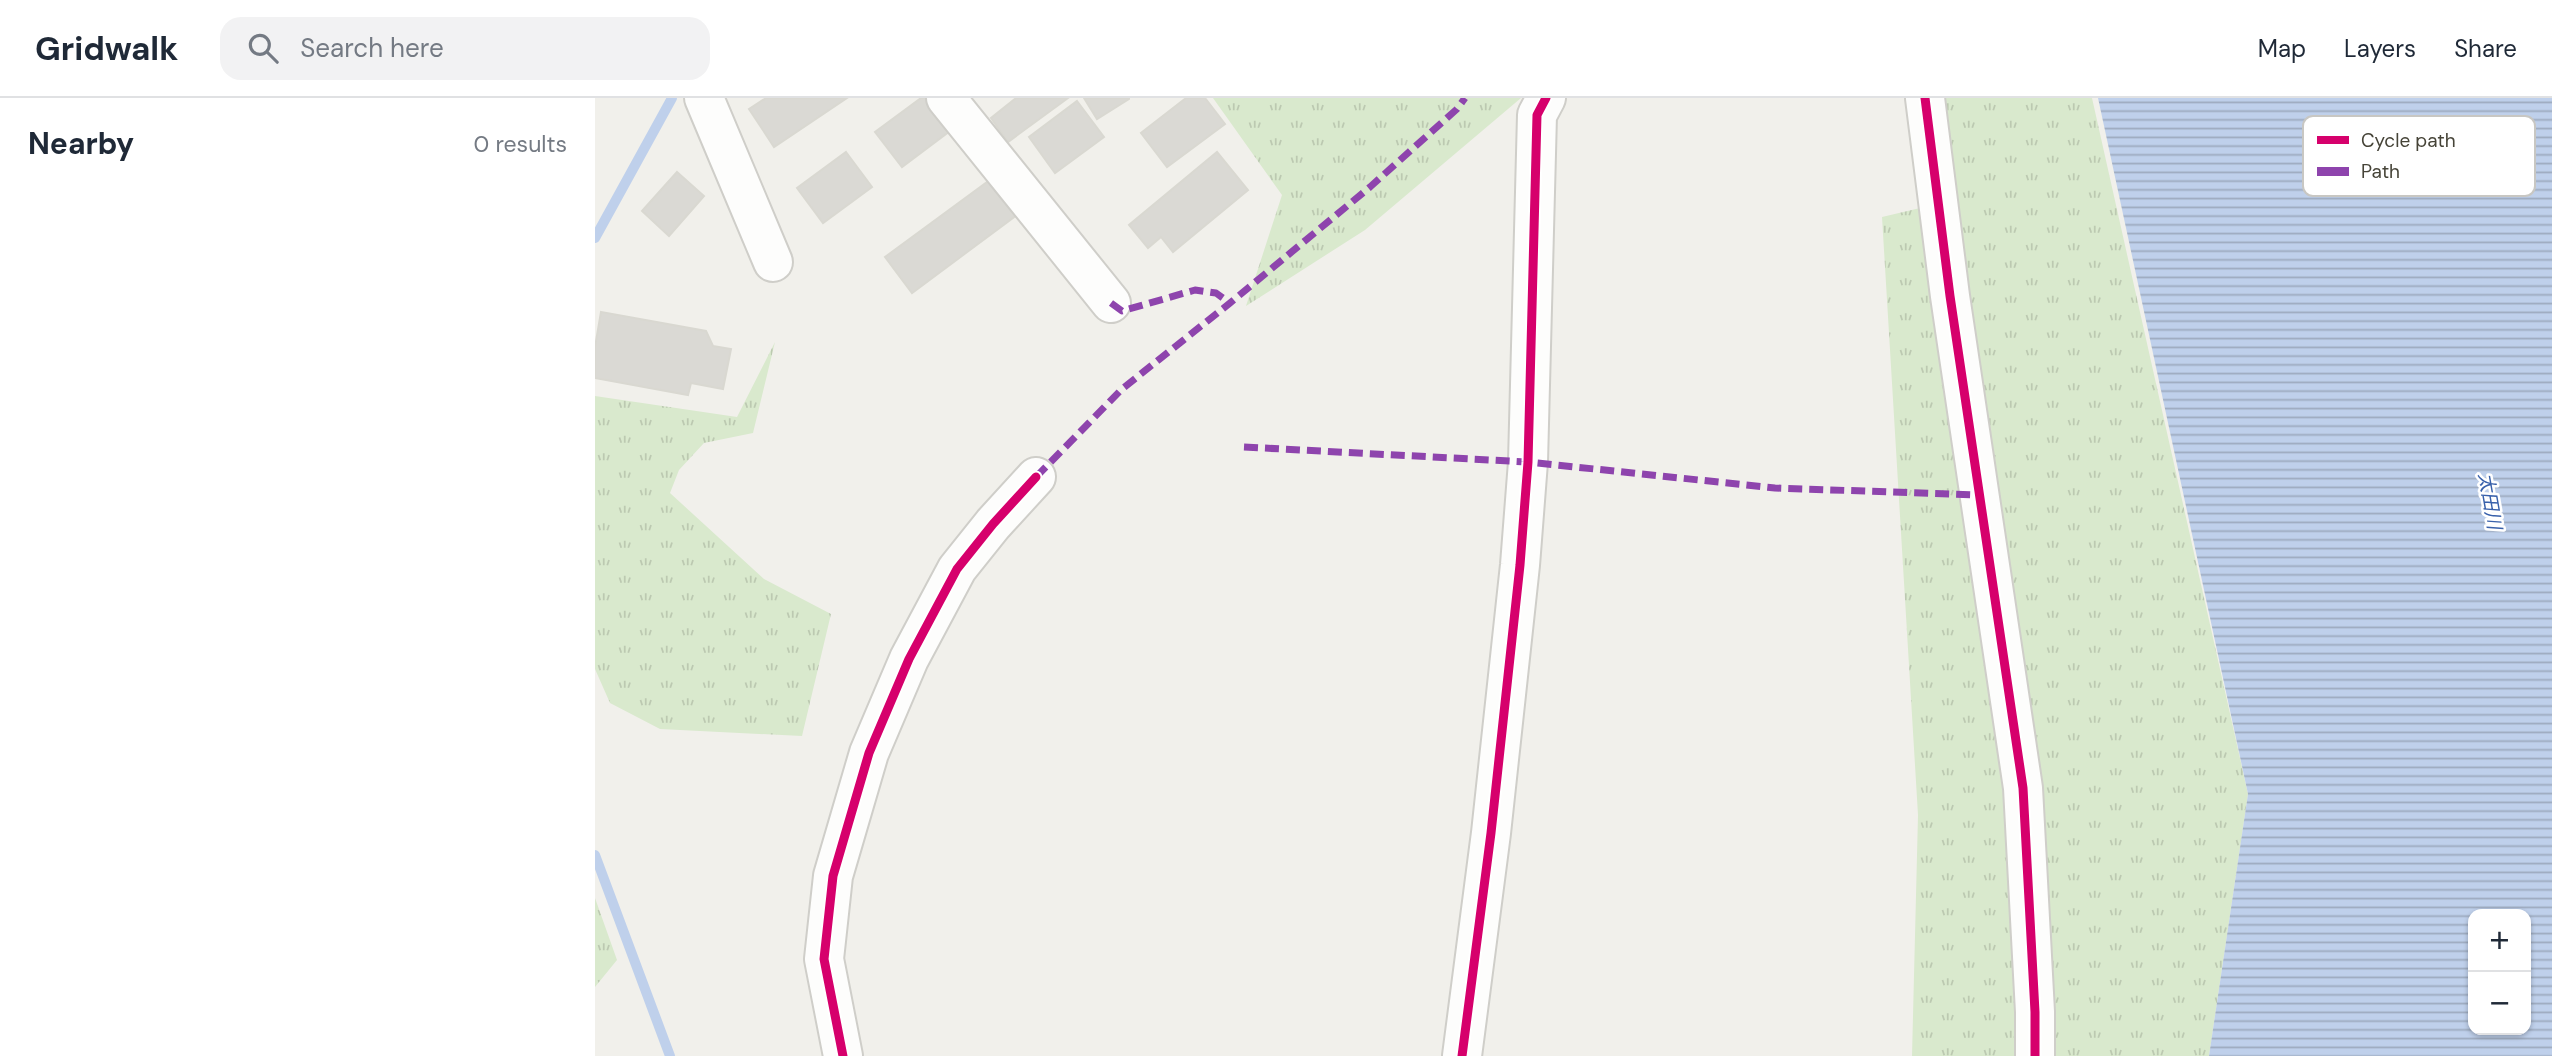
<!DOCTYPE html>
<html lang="en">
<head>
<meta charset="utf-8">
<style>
  body { margin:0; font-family:"DM Sans","Noto Sans JP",sans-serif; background:#f2f2f3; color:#1f2937 }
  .controls { position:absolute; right:21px; bottom:21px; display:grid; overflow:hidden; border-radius:14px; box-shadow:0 2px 5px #0004 }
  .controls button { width:63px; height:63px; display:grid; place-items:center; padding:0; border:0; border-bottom:2px solid #e0e1e3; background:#fff; color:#1f2937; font:35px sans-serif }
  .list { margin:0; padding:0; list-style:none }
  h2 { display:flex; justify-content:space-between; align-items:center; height:91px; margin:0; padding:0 28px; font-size:30px }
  h2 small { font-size:23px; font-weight:400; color:#747a83 }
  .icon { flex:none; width:38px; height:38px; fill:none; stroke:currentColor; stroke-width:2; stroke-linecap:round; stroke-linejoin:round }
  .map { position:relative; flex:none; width:1957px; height:958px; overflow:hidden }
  header { display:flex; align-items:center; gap:42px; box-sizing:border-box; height:98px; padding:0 35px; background:#fff; border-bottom:2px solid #e0e1e3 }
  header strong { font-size:33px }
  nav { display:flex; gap:38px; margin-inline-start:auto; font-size:24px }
  .search { width:490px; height:63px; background:#f2f2f3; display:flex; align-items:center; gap:18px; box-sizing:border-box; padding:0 24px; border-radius:21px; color:#747a83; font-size:26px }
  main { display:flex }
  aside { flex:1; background:#fff }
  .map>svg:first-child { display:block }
  .grass { fill:url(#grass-tufts) }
  .water { fill:url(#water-rules); fill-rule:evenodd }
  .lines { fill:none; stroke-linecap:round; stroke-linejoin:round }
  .stream { stroke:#bfd0eb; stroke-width:10 }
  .building { fill:#dad9d4; stroke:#d9d8d1; stroke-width:2 }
  .minor-casing { stroke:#cfcec9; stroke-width:42 }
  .minor { stroke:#fdfdfc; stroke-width:38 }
  .quiet { stroke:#8e44ad; stroke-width:7; stroke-dasharray:14 7; stroke-linecap:butt }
  .cycleway-casing { stroke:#fff; stroke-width:13 }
  .cycleway { stroke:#d6006c; stroke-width:9 }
  .labels { text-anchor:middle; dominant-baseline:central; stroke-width:5; stroke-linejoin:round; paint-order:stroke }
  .water-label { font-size:19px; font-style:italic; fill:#3961ab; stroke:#fff }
  .key { fill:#fff; stroke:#c8c7c3; stroke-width:2 }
  .key-label { font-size:19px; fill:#464438 }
</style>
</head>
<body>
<header>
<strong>Gridwalk</strong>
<div class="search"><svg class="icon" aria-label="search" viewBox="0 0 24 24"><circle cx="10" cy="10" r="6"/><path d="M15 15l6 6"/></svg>Search here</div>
<nav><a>Map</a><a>Layers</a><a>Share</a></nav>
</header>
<main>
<aside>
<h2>Nearby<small>0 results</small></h2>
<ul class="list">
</ul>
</aside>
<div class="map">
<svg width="1957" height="958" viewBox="0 0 1957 958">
  <defs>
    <pattern id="grass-tufts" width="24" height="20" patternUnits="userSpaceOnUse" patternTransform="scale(1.75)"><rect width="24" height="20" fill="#d9e9cd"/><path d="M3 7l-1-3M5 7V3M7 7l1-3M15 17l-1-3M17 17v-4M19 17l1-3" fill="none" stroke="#bcc9b1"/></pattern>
    <pattern id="water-rules" width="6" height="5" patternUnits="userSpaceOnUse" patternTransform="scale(1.75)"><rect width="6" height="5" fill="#bfd0eb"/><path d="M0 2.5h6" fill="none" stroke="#9daabf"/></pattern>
  </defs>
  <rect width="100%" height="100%" fill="#f1f0eb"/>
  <path class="grass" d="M618,0H926L770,132L651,208L687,97Z
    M1337,0H1497L1653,696L1614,958H1317L1323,717L1287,119L1359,102Z
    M180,244L158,335L109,345L84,372L75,395L169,481L236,516L207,638L65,631L15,605L0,571V298L142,319Z
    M0,800L22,862L0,889Z"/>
  <path class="water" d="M1503,0H1957V958H1614L1653,696ZM1878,816H1931V932H1878Z"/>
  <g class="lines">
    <path class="stream" d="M0,140L77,0
      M0,757L75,958"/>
  </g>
  <path class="building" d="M171,0H252L179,49L154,11Z
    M326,0H331L355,33L307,69L280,34Z
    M421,0H473L413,44L396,20Z
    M489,0H534V1L502,21Z
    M591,0H610L630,26L572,69L546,35Z
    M482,3L509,39L460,75L434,39Z
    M251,54L277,89L228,125L202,90Z
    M622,54L653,92L578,154L566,139L553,150L534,127Z
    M82,74L109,98L74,138L47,113Z
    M399,79L426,114L317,195L290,159Z
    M6,214L111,233L118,248L136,251L128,291L96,285L93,297L0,280V249Z"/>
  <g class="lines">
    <g class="minor-casing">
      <path id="minor" d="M109,0L178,164
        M351,0L516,205
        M1330,0L1355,198L1428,690L1440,914V958
        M248,958L229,861L238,778L274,655L314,561L362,471L398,426L441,379
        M867,958L896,735L925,467L933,364L942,17L951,0"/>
    </g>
    <use href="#minor" class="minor"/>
    <path class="quiet" d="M516,205L527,213L600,192L621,195L635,205
      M649,349L933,364L1180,390L1384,397
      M441,379L527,291L635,205L775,89L862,11L870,0"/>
    <g class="cycleway-casing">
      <path id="cycleway" d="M1330,0L1355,198L1428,690L1440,914V958
        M248,958L229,861L238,778L274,655L314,561L362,471L398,426L441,379
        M867,958L896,735L925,467L933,364L942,17L951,0"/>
    </g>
    <use href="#cycleway" class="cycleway"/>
  </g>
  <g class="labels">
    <g class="water-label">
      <text transform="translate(1895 403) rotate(80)">太田川</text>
    </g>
  </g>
  <rect x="1708" y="18" width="232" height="80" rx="10" class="key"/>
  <rect x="1722" y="38" width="32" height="8" fill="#d6006c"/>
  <rect x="1722" y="69" width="32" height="9" fill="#8e44ad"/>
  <g class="key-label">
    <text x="1766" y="49">Cycle path</text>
    <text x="1766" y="80">Path</text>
  </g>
</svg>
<div class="controls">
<button>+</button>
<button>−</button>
</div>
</div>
</main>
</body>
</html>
